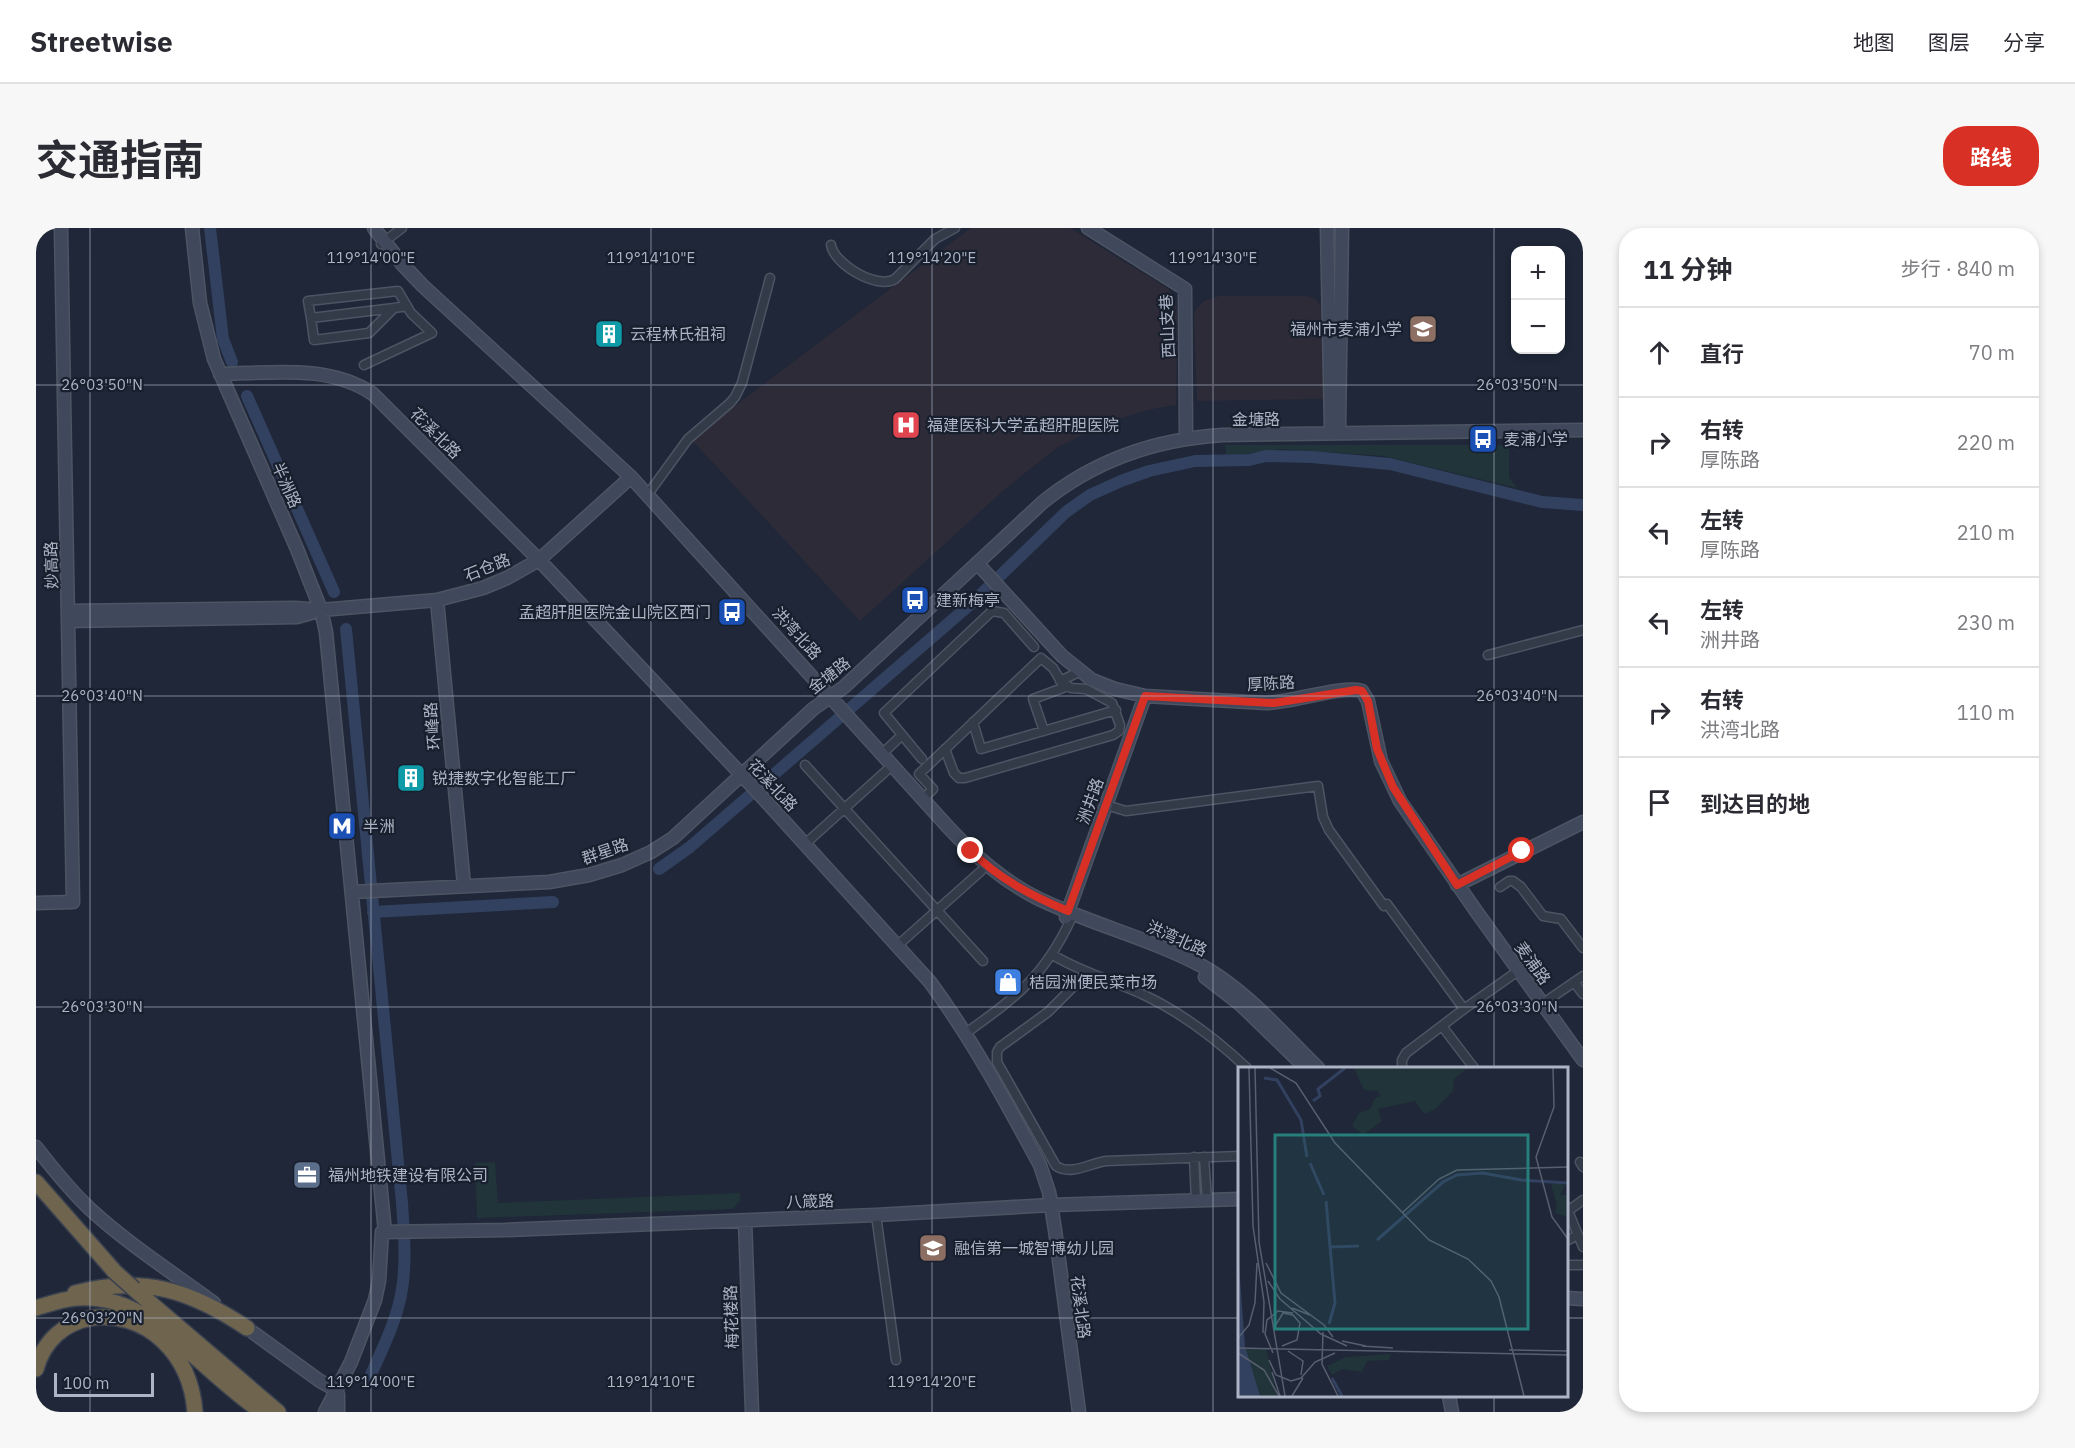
<!DOCTYPE html>
<html lang="zh">
<head>
<meta charset="utf-8">
<style>
  body { margin:0; font-family:"IBM Plex Sans","Noto Sans SC",sans-serif; background:#f7f7f7; color:#2b2b33 }
  .controls { position:absolute; right:18px; top:18px; display:grid; overflow:hidden; border-radius:12px; box-shadow:0 3px 9px #0003 }
  .controls button { width:54px; height:54px; display:grid; place-items:center; padding:0; border:0; border-bottom:2px solid #e1e1e2; background:#fff; color:#2b2b33; font:30px sans-serif }
  .scale { position:absolute; left:18px; bottom:15px; width:100px; box-sizing:border-box; padding-left:6px; border:3px solid #adb4c5; border-top:0; font-size:16px; line-height:21px; white-space:nowrap; color:#adb4c5; -webkit-text-stroke:4px #181f2d; paint-order:stroke }
  .stop { position:absolute; width:18px; height:18px; margin:-14px; border:4px solid #d93025; border-radius:50%; background:#fff }
  .stop.end { background:#d93025; border-color:#fff; box-shadow:0 2px 6px #0008 }
  .list { margin:0; padding:0; list-style:none }
  h2 { display:flex; justify-content:space-between; align-items:center; height:78px; margin:0; padding:0 24px; font-size:26px }
  h2 small { font-size:20px; font-weight:400; color:#7c7c81 }
  .list li { display:grid; grid-template-columns:39px 1fr auto; gap:18px; align-items:center; box-sizing:border-box; height:90px; padding:0 24px; border-top:2px solid #e1e1e2 }
  .list b { display:block; font-size:22px; white-space:nowrap }
  .list p { margin:0; font-size:20px; white-space:nowrap; color:#7c7c81 }
  .list em { font-size:20px; font-style:normal; color:#7c7c81 }
  .icon { flex:none; width:33px; height:33px; fill:none; stroke:currentColor; stroke-width:2; stroke-linecap:round; stroke-linejoin:round }
  .map { position:relative; flex:none; width:1547px; height:1184px; overflow:hidden; border-radius:24px }
  header { display:flex; align-items:center; gap:36px; box-sizing:border-box; height:84px; padding:0 30px; background:#fff; border-bottom:2px solid #e1e1e2 }
  header strong { font-size:28px }
  nav { display:flex; gap:33px; margin-inline-start:auto; font-size:21px }
  .intro { display:flex; align-items:center; justify-content:space-between; box-sizing:border-box; height:144px; padding:0 36px }
  h1 { margin:0; font-size:42px }
  .button { padding:15px 27px; border-radius:24px; background:#d93025; color:#fff; font-size:21px; font-weight:700 }
  main { display:flex; gap:36px; padding:0 36px }
  aside { flex:1; background:#fff; border-radius:24px; box-shadow:0 3px 9px #0003 }
  .map>svg:first-child { display:block }
  .medical { fill:#2e2b39 }
  .green { fill:#213439 }
  .lines { fill:none; stroke-linecap:round; stroke-linejoin:round }
  .river { stroke:#324160; stroke-width:12 }
  .street-casing { stroke:#4d5463; stroke-width:11 }
  .secondary-casing { stroke:#4d5463; stroke-width:15 }
  .highway-casing { stroke:#3a4150; stroke-width:18 }
  .street { stroke:#333a48; stroke-width:8 }
  .secondary { stroke:#40485b; stroke-width:12 }
  .highway { stroke:#6f654f; stroke-width:15 }
  .highway-bridge-casing { stroke:#3a4150; stroke-width:18; stroke-linecap:butt }
  .highway-bridge { stroke:#6f654f; stroke-width:15 }
  .route { stroke:#d93025; stroke-width:8 }
  .ticks { fill:none; stroke:#adb4c5; stroke-width:1.5; stroke-opacity:0.45 }
  .labels { text-anchor:middle; dominant-baseline:central; stroke-width:4.5; stroke-linejoin:round; paint-order:stroke }
  .street-label { font-size:16px; fill:#adb4c5; stroke:#181f2d }
  .poi-label { font-size:16px; fill:#adb4c5; stroke:#181f2d; text-anchor:start }
  .inset-river { fill:none; stroke:#324160; stroke-width:3 }
  .inset-road { fill:none; stroke:#585f70; stroke-width:1.5 }
  .view { fill:#277f7b; fill-opacity:0.15; stroke:#277f7b; stroke-width:3 }
  .inset-edge { fill:none; stroke:#adb4c5; stroke-width:3 }
  .ticks-label { font-size:15px; text-anchor:middle; fill:#adb4c5; stroke:#181f2d; stroke-width:4.5; stroke-linejoin:round; paint-order:stroke }
</style>
</head>
<body>
<header>
<strong>Streetwise</strong>
<nav><a>地图</a><a>图层</a><a>分享</a></nav>
</header>
<div class="intro"><h1>交通指南</h1><a class="button">路线</a></div>
<main>
<div class="map">
<svg width="1547" height="1184" viewBox="0 0 1547 1184">
  <rect width="100%" height="100%" fill="#1f2738"/>
  <path class="medical" d="M935,0H1034L1131,60L1136,66L1141,82L1140,177L1111,182L1073,194L1022,219L969,261L824,393L655,211Z
    M1183,68H1270L1280,71L1286,81V89L1287,171L1161,173L1158,87L1160,81L1168,73Z"/>
  <path class="green" d="M1189,217H1473V249L1481,260L1347,228L1245,221L1207,226H1190Z
    M459,934L462,975L704,965V973L696,981L441,990L439,935Z"/>
  <g class="lines">
    <path class="river" d="M174,0L187,111L196,134
      M211,168L298,364
      M310,401L366,975C368,1005 371,1037 365,1067C359,1097 344,1126 332,1153
      M623,641L654,619L937,374L1030,284L1054,267L1085,253L1113,243L1159,233L1213,232L1230,228L1276,229L1354,236L1506,274L1547,277
      M337,684L517,674"/>
    <g class="street-casing">
      <path id="street" d="M345,16L366,0
        M795,17C798,36 841,62 859,51L899,11L919,0
        M358,80L333,105L278,112L275,90L358,80L371,78
        M275,90L272,73L362,63L375,85L396,105L328,137
        M612,266L652,211L694,175L699,169L706,155L734,50
        M1452,427L1547,402
        M1024,453L1043,444
        M937,494L945,521L1080,482
        M1008,503L997,471L1032,458
        M846,526L866,507
        M886,531L848,485L956,383L968,385L998,419
        M769,537L947,733
        M887,571L897,561L883,546L1005,430L1017,440L1026,455L1035,460L1050,461L1076,475L1084,497L1083,503L1077,507L929,550H923L918,545L909,521
        M1070,577L1090,583L1282,558L1287,589L1293,602L1348,678L1351,676L1428,781L1482,743
        M769,616L850,543
        M1464,659L1473,653H1477L1485,659L1507,688L1525,691L1547,720
        M861,718L945,643
        M1017,727C1046,745 1079,753 1110,768C1148,786 1180,811 1211,840
        M1051,745L1012,784L964,819L961,824V834L1020,938C1035,948 1054,935 1070,933L1204,928
        M1538,754L1547,766
        M1506,776L1547,748
        M1406,798L1438,840
        M930,805C980,769 1008,749 1035,691
        M1366,840V832L1370,825L1428,781
        M1158,929L1160,973
        M1168,929L1171,972
        M1544,934L1547,939
        M1530,978L1547,1019
        M1532,983L1547,972
        M840,987L860,1132
        M1530,1013L1542,1007
        M1530,1037H1547"/>
    </g>
    <g class="secondary-casing">
      <path id="secondary" d="M156,0L164,75L178,131L261,321L285,382L290,404L349,1004
        M338,0L367,37L387,58L595,249L912,599C939,628 966,652 1001,670C1054,696 1113,710 1166,738C1211,763 1246,805 1282,840
        M1052,0L1149,61L1150,211
        M1291,0L1295,199
        M184,146C235,145 293,136 337,166L503,332L718,560L894,754C936,811 970,874 1004,937L1013,964L1019,1002L1043,1184
        M1303,199L1306,0
        M941,335L1026,428L1056,452L1079,461L1109,468L1230,475C1255,475 1305,457 1326,463L1332,473L1345,533L1364,573L1440,683L1547,832
        M401,372L428,657
        M33,383L259,380L285,382L401,372L447,360L471,350L503,332L595,249
        M33,393L261,389L275,385
        M1421,657L1547,594
        M316,664L513,654L553,647L586,637L615,624L637,610L777,481L808,459L1007,274C1059,232 1122,211 1187,207L1547,202
        M0,675L37,674L25,0
        M1030,689L1109,468
        M1169,749L1204,776L1270,840
        M0,919C17,941 34,962 54,981C92,1016 137,1045 178,1075
        M709,993L716,1184
        M1530,1070L1547,1071
        M204,1095L284,1153L300,1162L302,1167V1184
        M1413,1168L1416,1184
        M289,1184L315,1134L339,1072L343,1053L346,1004L469,1002L840,987L1015,977L1204,971"/>
    </g>
    <g class="highway-casing">
      <path id="highway" d="M0,954L79,1044
        M98,1061L242,1184
        M39,1065C107,1047 154,1062 211,1100
        M0,1080C13,1076 27,1071 41,1070C62,1069 85,1074 103,1085C148,1113 183,1155 226,1184
        M0,1141C16,1082 86,1074 127,1113C147,1132 157,1158 159,1184"/>
    </g>
    <use href="#street" class="street"/>
    <use href="#secondary" class="secondary"/>
    <use href="#highway" class="highway"/>
    <g class="highway-bridge-casing">
      <path id="highway-bridge" d="M79,1044L98,1061"/>
    </g>
    <use href="#highway-bridge" class="highway-bridge"/>
  </g>
  <g class="lines">
    <path class="route" d="M935,623C963,651 996,668 1032,683L1109,468L1238,475L1320,462L1326,463L1332,473L1341,521L1357,559L1421,657L1486,623"/>
  </g>
  <path class="ticks" d="M54,0V1184M335,0V1184M615,0V1184M896,0V1184M1177,0V1184M1458,0V840M0,157H1547M0,468H1547M0,779H1547M0,1090H1204M1530,1090H1547M1458,1168V1184"/>
  <defs>
    <g id="school-square" transform="scale(1.5)"><rect x="-9" y="-9" width="18" height="18" rx="4" fill="#8d6e63" stroke="#181f2d"/><path d="M0-5L7-2L0 1L-7-2ZM-4 1L0 2.5L4 1V4Q0 6-4 4Z" fill="#fff"/></g>
    <g id="building-square" transform="scale(1.5)"><rect x="-9" y="-9" width="18" height="18" rx="4" fill="#0f9aa8" stroke="#181f2d"/><path d="M-4-6H4V6H1V3H-1V6H-4ZM-2.5-4.3h1.7v1.8h-1.7ZM.8-4.3h1.7v1.8H.8ZM-2.5-1h1.7V.8h-1.7ZM.8-1h1.7V.8H.8Z" fill="#fff"/></g>
    <g id="hospital-square" transform="scale(1.5)"><rect x="-9" y="-9" width="18" height="18" rx="4" fill="#e0444e" stroke="#181f2d"/><path d="M-5-5h3v3.5h4V-5h3V5h-3V1.5h-4V5h-3Z" fill="#fff"/></g>
    <g id="bus-square" transform="scale(1.5)"><rect x="-9" y="-9" width="18" height="18" rx="4" fill="#1a4fb4" stroke="#181f2d"/><path d="M-5-6H5V4H4V6H2V4H-2V6H-4V4H-5ZM-3.5-4V0h7V-4ZM-3.5 1.2v1.5H-2V1.2ZM2 1.2v1.5H3.5V1.2Z" fill="#fff"/></g>
    <g id="metro-square" transform="scale(1.5)"><rect x="-9" y="-9" width="18" height="18" rx="4" fill="#1a4fb4" stroke="#181f2d"/><path d="M-5.5 5V-5H-3L0 0L3-5H5.5V5H3V-.5L0 4L-3-.5V5Z" fill="#fff"/></g>
    <g id="shop-square" transform="scale(1.5)"><rect x="-9" y="-9" width="18" height="18" rx="4" fill="#3f7fe0" stroke="#181f2d"/><path d="M-5-2.5h2.3a2.7 3.5 0 0 1 5.4 0H5L5.5 6h-11ZM-1.5-2.5h3a1.5 2.3 0 0 0-3 0Z" fill="#fff"/></g>
    <g id="office-square" transform="scale(1.5)"><rect x="-9" y="-9" width="18" height="18" rx="4" fill="#5c6f8a" stroke="#181f2d"/><path d="M-6-3h4V-5.5h4V-3h4V5H-6ZM-1-4.5V-3h2v-1.5ZM-6 0V1H6V0Z" fill="#fff"/></g>
  </defs>
  <g fill-rule="evenodd">
    <use href="#school-square" x="1387" y="101"/>
    <use href="#building-square" x="573" y="106"/>
    <use href="#hospital-square" x="870" y="197"/>
    <use href="#bus-square" x="1447" y="211"/>
    <use href="#bus-square" x="879" y="372"/>
    <use href="#bus-square" x="696" y="384"/>
    <use href="#building-square" x="375" y="550"/>
    <use href="#metro-square" x="306" y="598"/>
    <use href="#shop-square" x="972" y="754"/>
    <use href="#office-square" x="271" y="947"/>
    <use href="#school-square" x="897" y="1020"/>
  </g>
  <g class="labels">
    <g class="street-label">
      <text transform="translate(1131 98) rotate(-93)">西山支巷</text>
      <text x="1220" y="191">金塘路</text>
      <text transform="translate(400 205) rotate(45)">花溪北路</text>
      <text transform="translate(251 257) rotate(66)">半洲路</text>
      <text transform="translate(15 337) rotate(-91)">妙高路</text>
      <text transform="translate(451 339) rotate(-22)">石仓路</text>
      <text transform="translate(761 405) rotate(48)">洪湾北路</text>
      <text transform="translate(793 447) rotate(-38)">金塘路</text>
      <text transform="translate(1235 455) rotate(-3)">厚陈路</text>
      <text transform="translate(396 498) rotate(-95)">环峰路</text>
      <text transform="translate(737 557) rotate(47)">花溪北路</text>
      <text transform="translate(1054 573) rotate(-70)">洲井路</text>
      <text transform="translate(569 623) rotate(-19)">群星路</text>
      <text transform="translate(1141 710) rotate(24)">洪湾北路</text>
      <text transform="translate(1497 735) rotate(54)">麦浦路</text>
      <text transform="translate(774 973) rotate(-2)">八箴路</text>
      <text transform="translate(1045 1079) rotate(83)">花溪北路</text>
      <text transform="translate(695 1089) rotate(-92)">梅花楼路</text>
    </g>
    <g class="poi-label">
      <text x="1366" y="101" text-anchor="end">福州市麦浦小学</text>
      <text x="594" y="106">云程林氏祖祠</text>
      <text x="891" y="197">福建医科大学孟超肝胆医院</text>
      <text x="1468" y="211">麦浦小学</text>
      <text x="900" y="372">建新梅亭</text>
      <text x="675" y="384" text-anchor="end">孟超肝胆医院金山院区西门</text>
      <text x="396" y="550">锐捷数字化智能工厂</text>
      <text x="327" y="598">半洲</text>
      <text x="993" y="754">桔园洲便民菜市场</text>
      <text x="292" y="947">福州地铁建设有限公司</text>
      <text x="918" y="1020">融信第一城智博幼儿园</text>
    </g>
  </g>
  <g transform="translate(1202 839)">
    <rect width="330" height="330" fill="#1f2738"/>
    <path d="M116,1H240L227,3L216,12L215,24L196,43L186,47L177,34L140,42L144,54L125,68L114,59L121,46L132,42L137,31L142,29L140,24L126,23ZM317,116L327,118L322,128H330V150L317,146L319,138L313,118ZM7,281H28L39,329H21ZM153,287L151,293L129,294L124,305L104,302L94,308L89,299L108,290Z" fill="#213439"/>
    <path d="M0,184L7,279L22,329H0Z" fill="#324160"/>
    <path class="inset-river" d="M26,11L39,13L63,53L69,90M75,34L82,29L80,22L107,1M72,96L86,128M88,134L97,236L91,257M139,173L205,115L219,108L245,106L283,113L330,116M92,180L121,179M94,311L104,329"/>
    <path class="inset-road" d="M11,1L15,159L26,235L25,266M17,1L21,175L47,329M32,1L58,16L97,76L191,173L230,192L253,214L261,230L286,329M315,1L316,40L298,90L314,150L330,172M164,146L201,112L219,103L330,100M28,196L43,226L86,258L95,270M30,214L42,232L83,267L109,279M54,241L72,248M37,259L45,246L55,248L62,256L59,273L44,279M85,265L84,297L100,329M0,271L11,258L17,236L19,196M104,274L128,279M124,279L155,281M0,281L330,288M271,283L330,284M50,284L65,294L63,308M0,286L26,303L41,329M35,286L27,267L29,253L40,244L55,246M31,293L38,308L53,314L63,311L77,295L97,286M34,305L42,329M54,329L65,311"/>
    <path class="view" d="M37,68H290V262H37Z"/>
    <rect width="330" height="330" class="inset-edge"/>
  </g>
  <g class="ticks-label">
    <text x="335" y="35">119°14'00"E</text>
    <text x="615" y="35">119°14'10"E</text>
    <text x="896" y="35">119°14'20"E</text>
    <text x="1177" y="35">119°14'30"E</text>
    <text x="66" y="162">26°03'50"N</text>
    <text x="1481" y="162">26°03'50"N</text>
    <text x="66" y="473">26°03'40"N</text>
    <text x="1481" y="473">26°03'40"N</text>
    <text x="66" y="784">26°03'30"N</text>
    <text x="1481" y="784">26°03'30"N</text>
    <text x="66" y="1095">26°03'20"N</text>
    <text x="335" y="1159">119°14'00"E</text>
    <text x="615" y="1159">119°14'10"E</text>
    <text x="896" y="1159">119°14'20"E</text>
  </g>
</svg>
<div class="controls">
<button>+</button>
<button>−</button>
</div>
<div class="scale">100 m</div>
<div class="stop" style="left:1486px;top:623px"></div>
<div class="stop end" style="left:935px;top:623px"></div>
</div>
<aside>
<h2>11 分钟<small>步行 · 840 m</small></h2>
<ul class="list">
<li><svg class="icon" aria-label="ahead" viewBox="0 0 24 24"><path d="M12 20V5M6 11l6-6 6 6"/></svg><div><b>直行</b></div><em>70 m</em></li>
<li><svg class="icon" aria-label="right" viewBox="0 0 24 24"><path d="M7 20v-9h11M14 6l5 5-5 5"/></svg><div><b>右转</b><p>厚陈路</p></div><em>220 m</em></li>
<li><svg class="icon" aria-label="left" viewBox="0 0 24 24"><path d="M17 20v-9H6M10 6l-5 5 5 5"/></svg><div><b>左转</b><p>厚陈路</p></div><em>210 m</em></li>
<li><svg class="icon" aria-label="left" viewBox="0 0 24 24"><path d="M17 20v-9H6M10 6l-5 5 5 5"/></svg><div><b>左转</b><p>洲井路</p></div><em>230 m</em></li>
<li><svg class="icon" aria-label="right" viewBox="0 0 24 24"><path d="M7 20v-9h11M14 6l5 5-5 5"/></svg><div><b>右转</b><p>洪湾北路</p></div><em>110 m</em></li>
<li><svg class="icon" aria-label="arrive" viewBox="0 0 24 24"><path d="M6 21V4h12l-3 4 3 4H6"/></svg><div><b>到达目的地</b></div></li>
</ul>
</aside>
</main>
</body>
</html>
